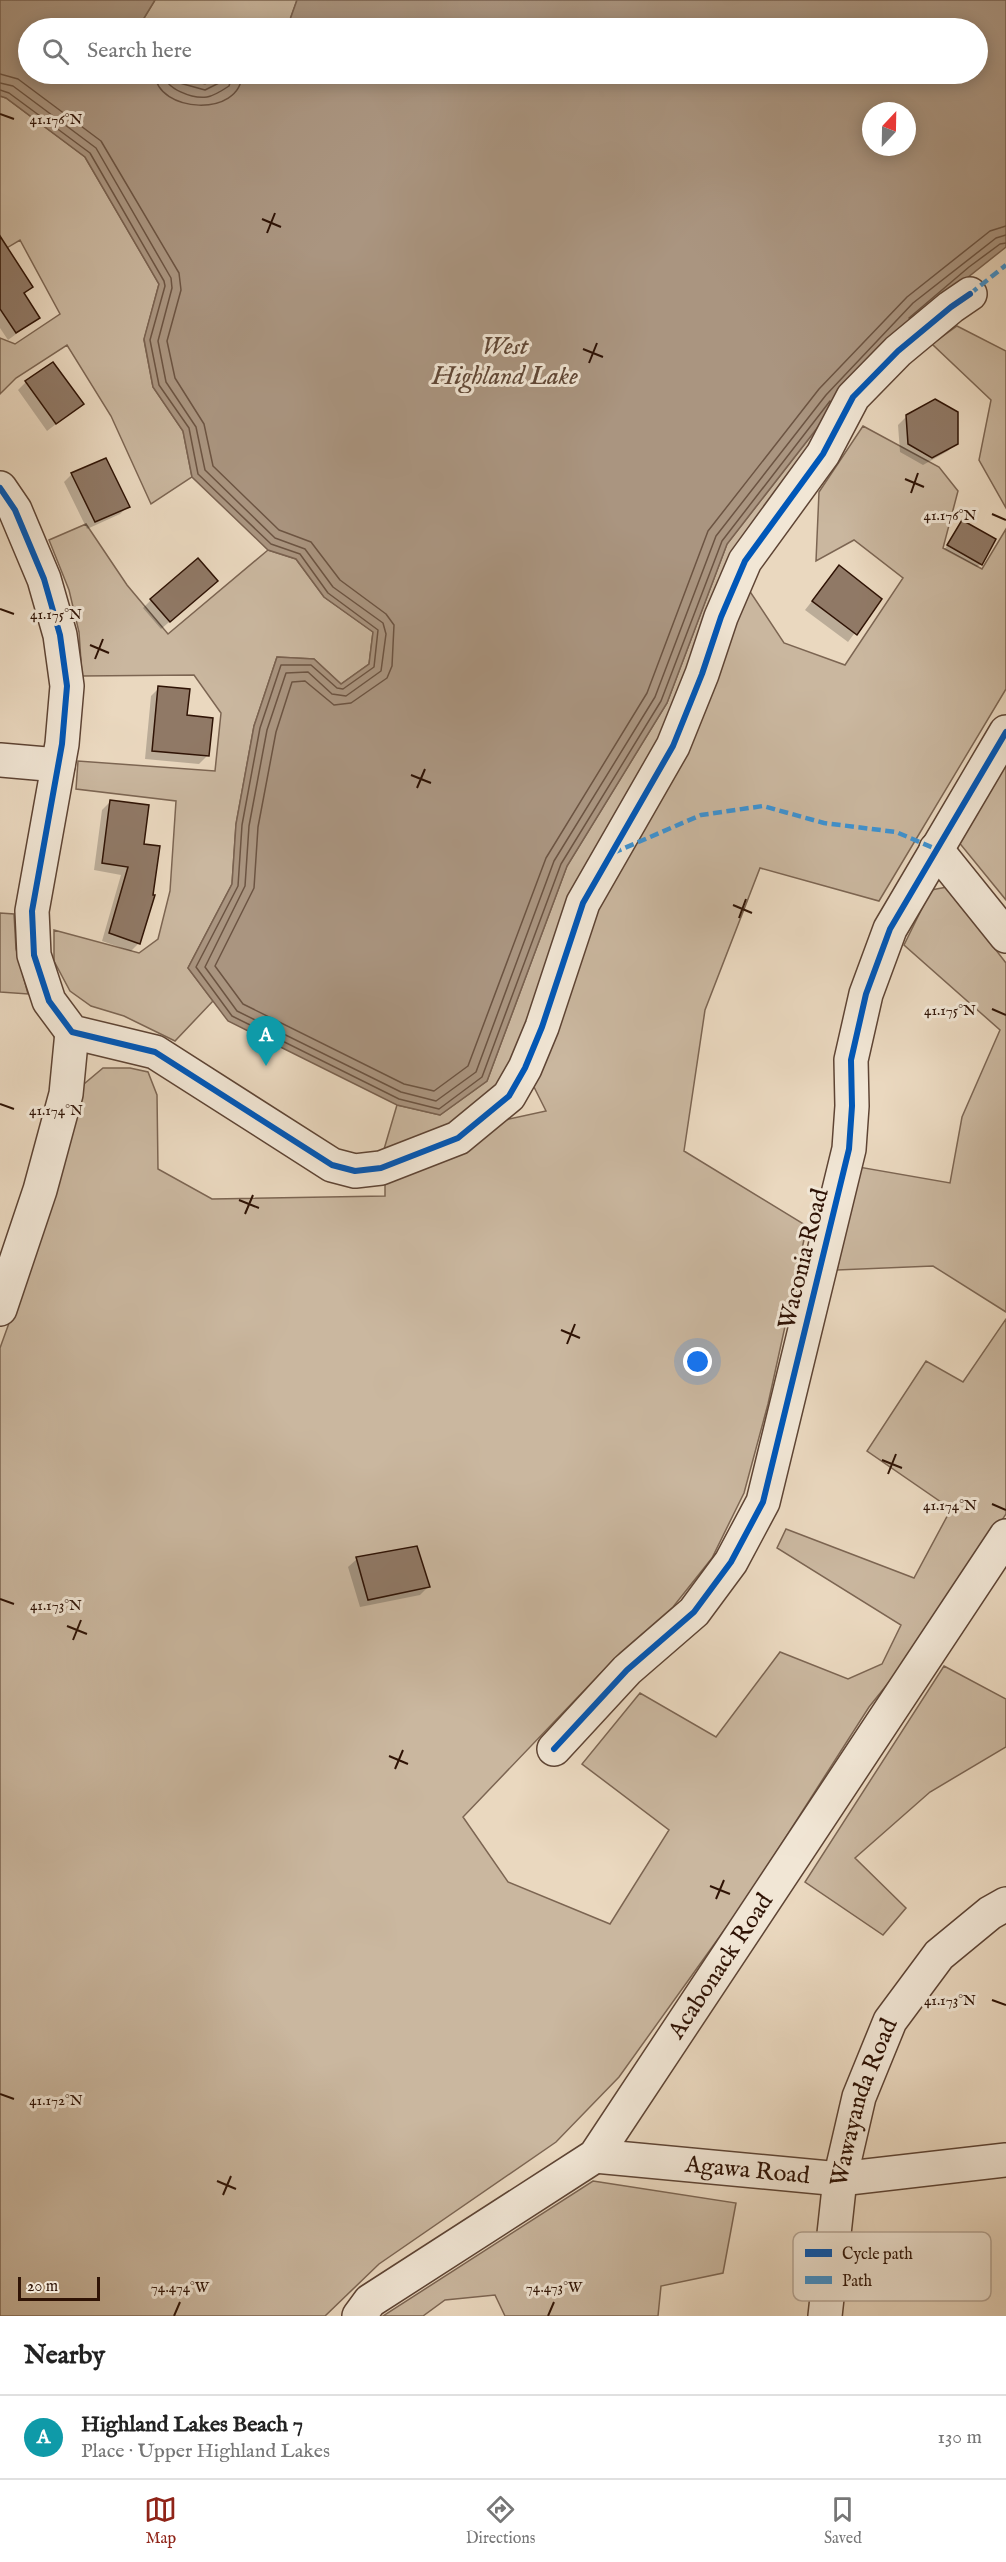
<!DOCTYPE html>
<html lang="en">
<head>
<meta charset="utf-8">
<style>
  body { margin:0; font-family:"IM FELL English",serif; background:#f2f2f2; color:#222 }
  .compass { position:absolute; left:862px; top:102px; width:54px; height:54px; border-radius:50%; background:#fff; box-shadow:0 3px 15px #0003; rotate:22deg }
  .scale { position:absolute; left:18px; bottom:15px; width:82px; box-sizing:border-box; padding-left:6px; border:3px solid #2f1305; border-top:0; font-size:16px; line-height:21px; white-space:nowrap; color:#2f1305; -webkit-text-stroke:4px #f1e6d5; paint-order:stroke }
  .you { position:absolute; left:698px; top:1362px; width:21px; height:21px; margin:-15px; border:4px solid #fff; border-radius:50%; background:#1a73e8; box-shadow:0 0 0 9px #1a73e833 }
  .badge { display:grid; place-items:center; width:39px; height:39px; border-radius:50%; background:#8f2418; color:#fff; font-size:20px; font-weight:700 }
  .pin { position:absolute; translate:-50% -50px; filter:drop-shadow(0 2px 3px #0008) }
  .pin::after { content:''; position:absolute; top:32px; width:21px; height:18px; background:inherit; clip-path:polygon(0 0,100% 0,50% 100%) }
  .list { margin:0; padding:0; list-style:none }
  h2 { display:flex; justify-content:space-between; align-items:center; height:78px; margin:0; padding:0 24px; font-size:26px }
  h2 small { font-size:20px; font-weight:400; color:#767676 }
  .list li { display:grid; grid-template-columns:39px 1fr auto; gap:18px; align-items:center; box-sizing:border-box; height:84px; padding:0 24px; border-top:2px solid #e0e0e0 }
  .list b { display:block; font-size:22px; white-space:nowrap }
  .list p { margin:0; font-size:20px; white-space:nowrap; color:#767676 }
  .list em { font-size:20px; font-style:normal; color:#767676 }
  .icon { flex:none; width:33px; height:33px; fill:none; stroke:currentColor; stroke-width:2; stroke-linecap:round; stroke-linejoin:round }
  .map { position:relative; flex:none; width:1006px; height:2316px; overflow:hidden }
  .search { position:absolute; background:#fff; box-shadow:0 3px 15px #0003; left:18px; right:18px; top:18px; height:66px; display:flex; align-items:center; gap:15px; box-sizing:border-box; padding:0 21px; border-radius:33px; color:#767676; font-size:22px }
  .sheet { height:162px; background:#fff }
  nav { display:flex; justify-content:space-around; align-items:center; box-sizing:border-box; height:84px; border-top:2px solid #e0e0e0; background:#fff; font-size:16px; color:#767676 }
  nav a { display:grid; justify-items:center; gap:3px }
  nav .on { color:#8f2418 }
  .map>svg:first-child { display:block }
  .green { fill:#cab79f; stroke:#7c6552; stroke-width:1.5 }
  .water { fill:#aa9580; stroke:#79614f; stroke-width:1.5; fill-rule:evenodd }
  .shadow { fill:#0003 }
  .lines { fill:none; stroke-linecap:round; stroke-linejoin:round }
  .shore { stroke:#6c5442; stroke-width:1.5 }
  .building { fill:#907966; stroke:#2f1305; stroke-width:1.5 }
  .minor-casing { stroke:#5e4434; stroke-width:36 }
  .minor { stroke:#f1e6d5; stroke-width:33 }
  .quiet { stroke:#3d92d1; stroke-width:4.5; stroke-dasharray:9 4.5; stroke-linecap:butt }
  .cycleway-casing { stroke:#f1e6d5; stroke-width:10 }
  .cycleway { stroke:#0057b8; stroke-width:6 }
  .ticks { fill:none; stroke:#2f1305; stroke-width:2 }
  .labels { text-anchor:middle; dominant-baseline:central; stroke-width:6; stroke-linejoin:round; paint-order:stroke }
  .street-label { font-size:24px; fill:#2f1305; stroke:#f1e6d5 }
  .water-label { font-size:26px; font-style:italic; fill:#604736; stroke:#f1e6d5 }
  .key { fill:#f1e6d5; stroke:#b7a797; stroke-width:1.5 }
  .key-label { font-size:16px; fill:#2f1305 }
  .ticks-label { font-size:15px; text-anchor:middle; fill:#2f1305; stroke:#f1e6d5; stroke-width:6; stroke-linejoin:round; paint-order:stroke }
</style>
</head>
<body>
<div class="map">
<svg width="1006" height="2316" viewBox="0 0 1006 2316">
  <rect width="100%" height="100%" fill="#ead8bf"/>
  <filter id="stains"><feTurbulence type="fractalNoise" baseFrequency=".00333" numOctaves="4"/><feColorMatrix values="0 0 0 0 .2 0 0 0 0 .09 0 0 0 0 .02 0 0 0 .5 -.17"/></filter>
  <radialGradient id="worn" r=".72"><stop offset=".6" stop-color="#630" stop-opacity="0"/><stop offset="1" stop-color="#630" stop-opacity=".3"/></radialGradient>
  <path class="green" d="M155,0H297L287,28H138Z
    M168,74H224L205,84Z
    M0,96L6,98L85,157L159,284L144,340L153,387L183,431L192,477L151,504L111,416L67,345L16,378L0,394V338L15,344L60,314L20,240L0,252Z
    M957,326L1006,351V508L979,460L991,400L932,344Z
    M835,405L715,612L534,1022L498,1090L451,1128L382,1156L397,1105L440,1115L487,1081L567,866L667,703L727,544Z
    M863,426L939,467L958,491L943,548L982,569L1006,529V689L879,901L760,868L705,1010L684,1151L807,1226L768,1404L744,1493L712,1558L673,1607L620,1653L463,1817L508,1882L610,1924L669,1830L582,1764L640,1693L716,1737L780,1652L848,1679L882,1664L901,1625L777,1548L786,1529L914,1578L951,1509L867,1451L926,1361L963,1382L1006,1319V1514L926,1636L869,1707L743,1904L619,2077L556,2142L379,2264L325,2316H0V1348L51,1207L68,1131L84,1084L103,1068H130L148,1072L157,1095L158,1169L212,1199L385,1196V1181L505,1120L546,1111L533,1085L591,916L749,590L784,643L845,665L903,578L854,540L816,561L819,492Z
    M86,524L127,585L168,634L268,550L296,559L324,597L373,632L369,664L341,684L314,659L277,657L254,726L236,824L232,884L188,968L213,1001L175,1041L124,1016L91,1006L70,991L54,961V930L139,953L158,939L170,891L176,801L76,789L78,761L215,771L221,713L194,675L82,676L79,632L69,590L49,540Z
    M1006,757V900L957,840Z
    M947,887L1006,963V1312L933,1266L837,1270L859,1167L950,1183L962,1117L1000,1030L904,945L931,890Z
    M0,913L14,914L16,949L28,994L0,992Z
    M944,1666L1006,1699V1747L930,1792L855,1858L906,1908L883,1935L805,1882Z
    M593,2181L736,2203L723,2273L661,2286L658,2316H505L495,2295L445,2300L423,2316H383Z"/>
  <path class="water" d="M0,0H155L138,28H28V74H168L205,84L224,74H978V28H287L297,0H1006V247L923,313L835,405L727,544L667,703L567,866L487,1081L440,1115L397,1105L228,1021L188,968L232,884L236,824L254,726L277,657L314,659L341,684L369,664L373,632L324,597L296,559L268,550L192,477L183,431L153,387L144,339L159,284L85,157L6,98L0,96ZM871,111H907V147H871Z"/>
  <path class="shadow" d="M0,267L31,287L24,295L38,318L8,340L0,328Z
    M26,382L82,404L47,431L18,390Z
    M907,416L956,443L948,451L923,465L900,452L898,425Z
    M72,474L128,506L120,514L87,529L64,482Z
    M962,522L981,564L977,567L945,549Z
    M839,567L880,599L848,642L805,610Z
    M208,589L161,629L143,608L151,600Z
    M159,688L186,717L207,756L199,764L145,759L151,696Z
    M110,802L143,845L139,943L131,951L102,941L121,875L94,870L102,810Z
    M357,1559L428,1587L420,1595L360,1607L348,1567Z"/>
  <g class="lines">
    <path class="shore" d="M0,74L18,79L101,141L179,273L181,290L167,341L175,378L204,424L213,466L279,530L311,542L340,580L386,614L394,625L392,666L387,678L351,703L334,705L305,681L292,682L276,732L258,827L254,888L215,966L243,1004L404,1084L434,1091L468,1066L546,858L647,693L708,531L819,389L907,297L990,231L1006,226
      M155,74C157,113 241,118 242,74
      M164,74C165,89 193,99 207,97C214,96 223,90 229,86L233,74
      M172,74L176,82L205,90L223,81L226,74
      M0,83L13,86L96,148L171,278L172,288L158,341L166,382L196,427L205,470L275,538L305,549L333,587L383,623L386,634L381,671L346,696L332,694L308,672L286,673L267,730L249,826L245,886L205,967L237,1011L401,1092L436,1101L476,1072L554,861L655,697L716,536L826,395L913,303L996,238L1006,235
      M0,90L9,93L90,153L164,281L165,286L150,340L159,385L189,428L198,474L271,544L300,554L328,593L378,630L374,667L343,689L337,688L311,665H281L260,728L242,825L238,886L196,967L232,1016L399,1099L439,1109L482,1077L561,864L661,701L722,541L830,401
      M909,318L969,267L1000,244L1006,243"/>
  </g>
  <path class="building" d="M0,236L33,287L24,293L40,318L16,333L0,309Z
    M53,362L84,404L56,424L25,381Z
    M935,399L958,412V444L932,458L908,444L906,415Z
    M106,458L130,507L95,522L71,473Z
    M962,520L996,539L982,565L947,545Z
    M198,558L218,581L170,622L150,599Z
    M839,565L882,599L857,635L812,601Z
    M158,686L190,689L187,715L213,718L209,756L152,751Z
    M110,800L149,805L144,844L160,846L153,895H155L140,944L109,933L128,867L102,863Z
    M417,1546L430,1587L368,1600L356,1557Z"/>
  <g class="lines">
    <g class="minor-casing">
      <g id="minor">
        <path d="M0,488L15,510L44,579L60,635L67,686L62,744L32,911L34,955L49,1001L72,1032L155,1052L332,1165L355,1171L381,1168L458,1138L509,1096L525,1068L542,1027L583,903L673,746L702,674L721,617L745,561L823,454L853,397L898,351L951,307L970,294"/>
        <path d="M0,760L58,765"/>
        <path d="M936,849L1006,936"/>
        <path d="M0,1309L40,1190L66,1094L72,1032"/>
        <path d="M554,1749L627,1670L694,1612L731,1562L763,1502L849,1149L852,1106L851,1060L866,994L890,929L1006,732"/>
        <path id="s1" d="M595,2156L840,2179L1006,2160"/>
        <path id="s2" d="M359,2316L370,2301L595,2156L1006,1536"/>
        <path id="s3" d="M825,2316L840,2179L859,2097L890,2021L939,1955L990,1913L1006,1904"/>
      </g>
    </g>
    <use href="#minor" class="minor"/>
    <path class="quiet" d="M970,294L1006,265
      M613,853L701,815L763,806L824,823L896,832L936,849"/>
    <g class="cycleway-casing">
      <path id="cycleway" d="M0,488L15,510L44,579L60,635L67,686L62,744L32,911L34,955L49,1001L72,1032L155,1052L332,1165L355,1171L381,1168L458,1138L509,1096L525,1068L542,1027L583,903L673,746L702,674L721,617L745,561L823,454L853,397L898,351L951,307L970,294
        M554,1749L627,1670L694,1612L731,1562L763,1502L849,1149L852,1106L851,1060L866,994L890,929L1006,732"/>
    </g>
    <use href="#cycleway" class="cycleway"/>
  </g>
  <path class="ticks" d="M0,114L14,119M262,219L281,227M267,233L275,213M583,349L603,357M589,363L597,343M905,479L924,487M911,493L918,473M992,514L1006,520M0,609L14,614M90,645L109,653M95,659L103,639M411,775L431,783M417,788L425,769M733,905L752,913M739,918L746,899M992,1009L1006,1015M0,1104L14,1109M239,1200L259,1208M245,1214L253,1195M561,1330L580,1338M567,1344L575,1324M882,1460L902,1468M888,1474L896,1454M992,1504L1006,1510M0,1599L14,1604M67,1626L87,1634M73,1640L81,1620M389,1756L408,1764M395,1769L403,1750M710,1886L730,1894M716,1899L724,1880M992,2000L1006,2005M0,2094L14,2099M217,2181L236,2189M223,2195L231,2176M174,2316L180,2302M548,2316L554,2302"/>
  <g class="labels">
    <g class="street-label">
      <text transform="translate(804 1259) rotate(-76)">Waconia Road</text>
      <text stroke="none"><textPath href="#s2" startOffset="514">Acabonack Road</textPath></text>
      <text stroke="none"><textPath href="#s3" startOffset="218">Wawayanda Road</textPath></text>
      <text stroke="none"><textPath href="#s1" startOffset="153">Agawa Road</textPath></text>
    </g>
    <g class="water-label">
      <text x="505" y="346">West<tspan x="505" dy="30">Highland Lake</tspan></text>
    </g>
  </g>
  <rect x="793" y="2232" width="198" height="69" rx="9" class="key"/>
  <rect x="805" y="2249" width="27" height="8" fill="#0057b8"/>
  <rect x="805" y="2276" width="27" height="8" fill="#3d92d1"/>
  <g class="key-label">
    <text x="842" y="2259">Cycle path</text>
    <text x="842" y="2286">Path</text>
  </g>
  <g class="ticks-label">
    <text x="56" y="124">41.176°N</text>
    <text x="950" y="520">41.176°N</text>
    <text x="56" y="619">41.175°N</text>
    <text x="950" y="1015">41.175°N</text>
    <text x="56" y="1115">41.174°N</text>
    <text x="950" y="1510">41.174°N</text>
    <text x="56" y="1610">41.173°N</text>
    <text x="950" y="2005">41.173°N</text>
    <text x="56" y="2105">41.172°N</text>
    <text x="180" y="2292">74.474°W</text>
    <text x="554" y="2292">74.473°W</text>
  </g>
  <rect width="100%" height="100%" filter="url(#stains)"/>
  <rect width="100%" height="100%" fill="url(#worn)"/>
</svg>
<svg class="compass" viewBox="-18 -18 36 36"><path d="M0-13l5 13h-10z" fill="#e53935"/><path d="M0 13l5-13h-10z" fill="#767676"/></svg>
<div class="scale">20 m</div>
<div class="you"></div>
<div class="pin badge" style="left:266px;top:1066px;background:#0f9aa8">A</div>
<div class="search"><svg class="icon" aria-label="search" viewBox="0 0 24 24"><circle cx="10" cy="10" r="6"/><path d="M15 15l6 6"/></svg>Search here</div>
</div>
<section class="sheet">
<h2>Nearby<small></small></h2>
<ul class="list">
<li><span class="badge" style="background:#0f9aa8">A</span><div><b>Highland Lakes Beach 7</b><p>Place · Upper Highland Lakes</p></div><em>130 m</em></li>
</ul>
</section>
<nav>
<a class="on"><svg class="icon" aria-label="map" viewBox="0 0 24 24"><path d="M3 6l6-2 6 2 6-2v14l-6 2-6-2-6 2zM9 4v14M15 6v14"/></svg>Map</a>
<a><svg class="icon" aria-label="directions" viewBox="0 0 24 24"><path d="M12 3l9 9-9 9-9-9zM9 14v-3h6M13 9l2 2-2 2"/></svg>Directions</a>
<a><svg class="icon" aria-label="saved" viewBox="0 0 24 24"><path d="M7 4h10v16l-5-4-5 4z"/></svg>Saved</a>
</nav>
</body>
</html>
